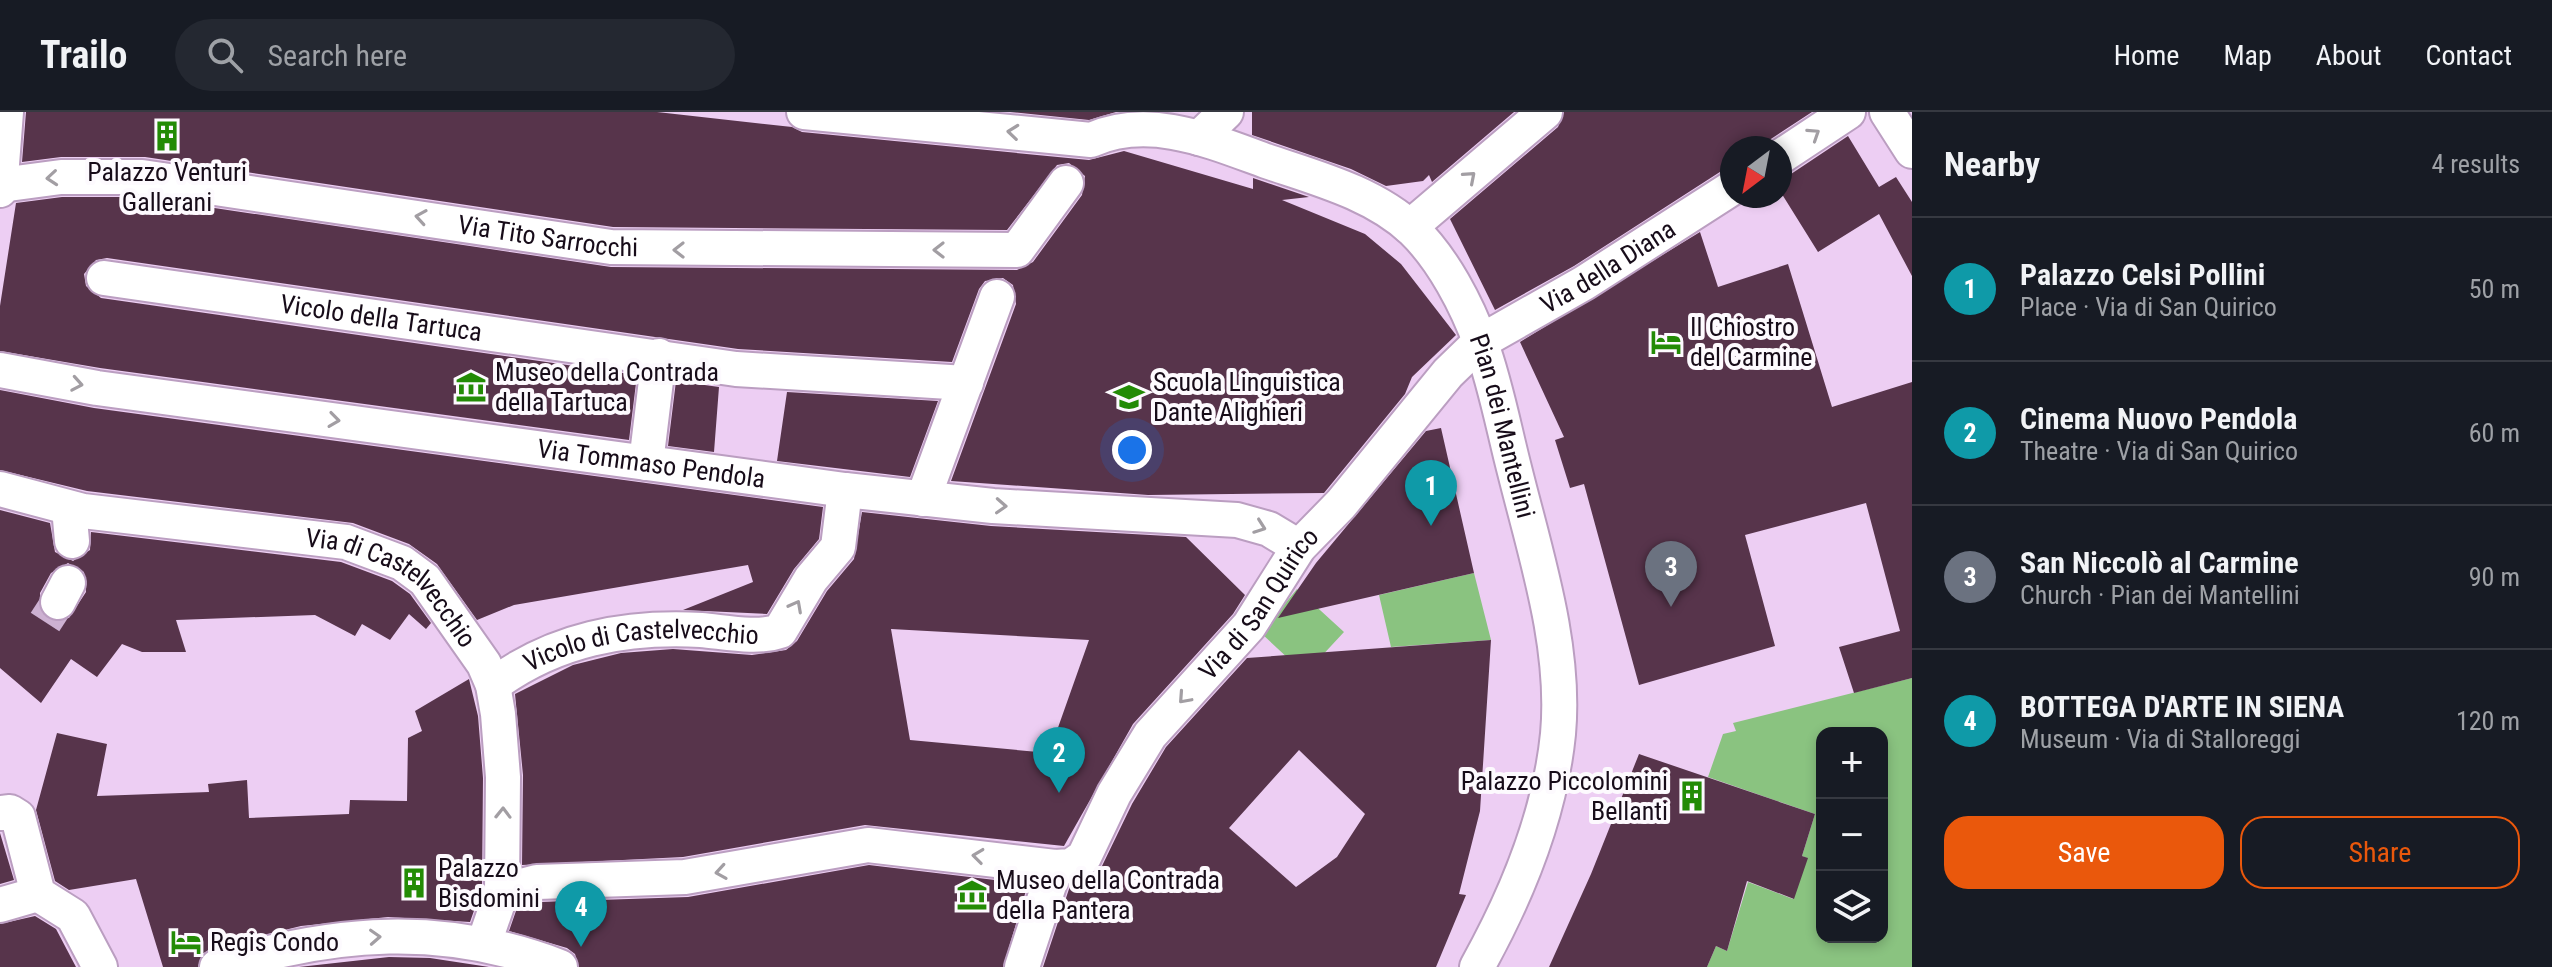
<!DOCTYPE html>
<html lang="en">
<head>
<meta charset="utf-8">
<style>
  body { margin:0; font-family:"Roboto Condensed",sans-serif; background:#242831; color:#f1f3f6 }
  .controls { position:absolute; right:24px; bottom:24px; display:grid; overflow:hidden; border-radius:16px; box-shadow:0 4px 12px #0003 }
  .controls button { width:72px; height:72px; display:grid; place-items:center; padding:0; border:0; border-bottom:2px solid #363941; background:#171b24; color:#f1f3f6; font:40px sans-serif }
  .compass { position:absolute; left:1720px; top:24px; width:72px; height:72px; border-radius:50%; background:#171b24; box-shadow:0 4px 12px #0003; rotate:212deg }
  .you { position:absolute; left:1132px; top:338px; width:28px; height:28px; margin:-20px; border:6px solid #fff; border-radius:50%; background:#1a73e8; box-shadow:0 0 0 12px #1a73e833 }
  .badge { display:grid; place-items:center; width:52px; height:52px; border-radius:50%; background:#ea580c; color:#fff; font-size:26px; font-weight:700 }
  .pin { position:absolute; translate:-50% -66px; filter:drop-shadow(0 2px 4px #0008) }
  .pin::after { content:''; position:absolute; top:42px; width:28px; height:24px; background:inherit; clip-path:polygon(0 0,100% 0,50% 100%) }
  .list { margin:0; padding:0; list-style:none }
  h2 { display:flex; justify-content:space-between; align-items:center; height:104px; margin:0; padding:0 32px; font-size:34px }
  h2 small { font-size:26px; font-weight:400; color:#9ea1a6 }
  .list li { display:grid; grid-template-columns:52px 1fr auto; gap:24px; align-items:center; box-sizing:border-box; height:144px; padding:0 32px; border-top:2px solid #363941 }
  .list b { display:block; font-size:30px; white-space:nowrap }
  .list p { margin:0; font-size:26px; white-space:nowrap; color:#9ea1a6 }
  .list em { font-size:26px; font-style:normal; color:#9ea1a6 }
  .actions { display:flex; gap:16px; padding:24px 32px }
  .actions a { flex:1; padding:18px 0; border:2px solid #ea580c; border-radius:24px; text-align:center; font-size:28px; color:#ea580c }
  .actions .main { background:#ea580c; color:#fff }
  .icon { flex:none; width:44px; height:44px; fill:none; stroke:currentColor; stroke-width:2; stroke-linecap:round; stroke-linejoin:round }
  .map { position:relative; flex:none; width:1912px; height:855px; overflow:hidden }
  header { display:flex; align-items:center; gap:48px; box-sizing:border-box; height:112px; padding:0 40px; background:#171b24; border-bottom:2px solid #363941 }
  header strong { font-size:38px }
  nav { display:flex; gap:44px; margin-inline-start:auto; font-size:28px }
  .search { width:560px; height:72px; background:#242831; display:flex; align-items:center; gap:20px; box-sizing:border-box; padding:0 28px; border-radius:44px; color:#9ea1a6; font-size:30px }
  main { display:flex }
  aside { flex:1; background:#171b24 }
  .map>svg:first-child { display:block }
  .green { fill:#8ac380; fill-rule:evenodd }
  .building { fill:#57344b; fill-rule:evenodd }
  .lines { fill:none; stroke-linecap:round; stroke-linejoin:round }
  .street-tunnel { stroke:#cdb1d2; stroke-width:34; stroke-dasharray:34 17; stroke-linecap:butt }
  .street-casing { stroke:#bb9ec1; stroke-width:38 }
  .street { stroke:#fff; stroke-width:34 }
  .oneway { stroke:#a29ea3 }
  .labels { text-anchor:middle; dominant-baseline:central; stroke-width:8; stroke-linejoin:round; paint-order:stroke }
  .poi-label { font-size:26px; fill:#170c19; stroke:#fdfafe; text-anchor:start }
  .street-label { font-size:26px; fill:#170c19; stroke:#fdfafe }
</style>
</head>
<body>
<header>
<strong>Trailo</strong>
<div class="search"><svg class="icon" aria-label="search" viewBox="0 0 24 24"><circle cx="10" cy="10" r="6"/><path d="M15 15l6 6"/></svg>Search here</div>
<nav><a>Home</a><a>Map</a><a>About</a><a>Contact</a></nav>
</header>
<main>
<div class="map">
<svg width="1912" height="855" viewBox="0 0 1912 855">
  <rect width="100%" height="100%" fill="#edcef3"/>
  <path class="green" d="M1474,461L1491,528L1391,535L1379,483Z
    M1297,477L1344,520L1305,562L1261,521Z
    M1912,566V855H1707L1716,834L1727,839L1748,770L1793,787L1807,746L1802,744L1815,702L1708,665L1723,622L1736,619L1733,611ZM1822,621H1882V825H1822Z"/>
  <path class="building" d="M26,0H657L792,15L802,20L1089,48L1124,39L1253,77V66L1309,85L1282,88L1365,122L1401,152L1456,223L1412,265L1405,282L1324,381L1148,383L951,369L1016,192L1013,173L1003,166L985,169L979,177L952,250L738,237L107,146L96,148L84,162L86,174L101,186L637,263L629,328L100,256L0,239V194L16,91L62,85H141L611,155L1017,158L1033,150L1082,83L1085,64L1069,51L1057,53L1007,118L613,115L145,45H61L22,50Z
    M1010,0H1116L1089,8Z
    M1252,0H1514L1432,70L1429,63L1423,69L1386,74L1351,57L1252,23Z
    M1564,0H1812L1757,36H1732V52L1723,58L1574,154L1495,198L1450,107L1558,15Z
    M1848,24L1879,75L1896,65L1912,90V164L1879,102L1818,140L1780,79V65L1791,62Z
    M1700,120L1718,175L1788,152L1832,295L1912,270V566L1854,581L1839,535L1900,519L1866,391L1745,423L1775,534L1639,573L1584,372L1570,376L1555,328L1564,325L1520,230Z
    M676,269L719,275L714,340L668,334Z
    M0,278L94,296L823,395L819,427L794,457L767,502L683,498L753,470L748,453L514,493L477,508L437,452L409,432L353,411L87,379L0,358Z
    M787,280L938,289L910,365L777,349Z
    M1441,316L1474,461L1278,506L1316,451L1426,319Z
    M0,398L50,411L55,440L73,449L90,438L91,420L341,450L392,469L410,482L431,511L426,517L409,502L390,528L362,512L355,524L315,503L176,508L186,540H142L122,532L97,565L71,547L41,591L0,556ZM68,451L84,460L86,480L69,506L49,508L41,500L40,481L51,461Z
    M862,400L991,414L1186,425L1245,483L1233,502L1133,612L1064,734L865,713L683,745L522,753L523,663L515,582L573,553L621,541L673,537L752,543L786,538L797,529L827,479L854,447ZM891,517L1089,528L1049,641L910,628Z
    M1491,528L1480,699L1459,782L1466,783L1436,855H1043L1070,774L1082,770L1102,754L1132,692L1166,635L1247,546ZM1299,638L1365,702L1337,745L1296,775L1229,716Z
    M469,567L478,604L483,666L482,776L470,810L388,805L301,814L212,836L202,842L198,855H163L136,767L69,778L55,769L36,698L57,621L107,632L97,684L209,680L208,672L247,668L249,706L349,702L350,688L407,689L408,626L422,619L415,599Z
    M1639,642L1815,702L1802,744L1808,746L1794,787L1747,769L1727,839L1716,834L1707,855H1549L1591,762Z
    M0,721L14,768L0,772Z
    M869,753L1028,772L1003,855H579L575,842L567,836L509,819L517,796L540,790L688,785Z
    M35,804L56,817L76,855H0V812Z
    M389,845L430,846L489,855H299Z"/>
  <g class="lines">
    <path class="street-tunnel" d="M45,510L58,490"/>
    <g class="street-casing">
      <g id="street">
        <path id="s1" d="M804,0L1091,28C1149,2 1211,29 1266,49C1316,66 1374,81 1413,118C1443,147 1467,193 1481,232C1496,273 1504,318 1515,360C1536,444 1566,535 1558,622C1550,702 1516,785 1477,855"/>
        <path d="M1887,0L1912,39"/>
        <path d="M1199,26L1226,0"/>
        <path d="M1780,45L1848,0"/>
        <path id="s2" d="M1,73L61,65H142L611,135L1017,138L1066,71"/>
        <path d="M0,78L6,0"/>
        <path d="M1410,115L1545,0"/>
        <path id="s3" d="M104,166L736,257L966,271"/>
        <path id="s4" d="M0,258L97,276L845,378L993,394L1237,408L1269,417L1299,435"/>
        <path d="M646,351L659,244"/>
        <path id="s5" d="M0,377L83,399L346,430L402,451L425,468L484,552L493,573L498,602L503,665L502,779L484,831"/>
        <path d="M923,387L997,185"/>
        <path d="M69,396L72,429"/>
        <path d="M58,490L68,471"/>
        <path id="s6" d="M493,573C555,527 625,514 701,518C725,520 757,527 780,519L811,467L838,435L845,378"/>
        <path d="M0,701L10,700L18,705L38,782L73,804L100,855"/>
        <path id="s7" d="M502,779L537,770L685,765L868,733L1055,755L1071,754L1084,745L1114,682L1150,623L1249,514L1299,435L1341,392L1448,261L1480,230L1584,171L1732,76"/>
        <path d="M0,793L38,782"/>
        <path d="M217,855C335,819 443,810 560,855"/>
        <path d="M1022,855L1055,755"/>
      </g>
    </g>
    <use href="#street" class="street"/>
  </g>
  <defs><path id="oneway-chevron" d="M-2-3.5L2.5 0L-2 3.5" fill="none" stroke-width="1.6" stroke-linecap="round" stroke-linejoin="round" transform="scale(2)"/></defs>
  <g class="oneway">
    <use href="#oneway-chevron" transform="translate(1013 20) rotate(-174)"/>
    <use href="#oneway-chevron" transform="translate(1814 22) rotate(-33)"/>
    <use href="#oneway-chevron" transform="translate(1470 65) rotate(-41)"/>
    <use href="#oneway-chevron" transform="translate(52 66) rotate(175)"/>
    <use href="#oneway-chevron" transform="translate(421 105) rotate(-171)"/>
    <use href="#oneway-chevron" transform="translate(679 138) rotate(-180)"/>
    <use href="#oneway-chevron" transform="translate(939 138) rotate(180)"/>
    <use href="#oneway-chevron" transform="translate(77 272) rotate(10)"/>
    <use href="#oneway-chevron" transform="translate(334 308) rotate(8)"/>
    <use href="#oneway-chevron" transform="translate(1001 394) rotate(3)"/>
    <use href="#oneway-chevron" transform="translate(1260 415) rotate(20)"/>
    <use href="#oneway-chevron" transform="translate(796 494) rotate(-62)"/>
    <use href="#oneway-chevron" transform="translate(1184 586) rotate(132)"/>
    <use href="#oneway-chevron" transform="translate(503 701) rotate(-89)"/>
    <use href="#oneway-chevron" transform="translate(978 744) rotate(-173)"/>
    <use href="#oneway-chevron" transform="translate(721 760) rotate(171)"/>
    <use href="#oneway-chevron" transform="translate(375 825) rotate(-3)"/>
  </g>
  <defs>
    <g id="building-bare" transform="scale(2.4)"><path d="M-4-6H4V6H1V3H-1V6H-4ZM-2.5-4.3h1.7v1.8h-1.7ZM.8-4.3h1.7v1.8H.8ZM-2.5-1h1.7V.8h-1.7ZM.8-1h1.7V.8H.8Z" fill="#238b05" stroke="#fdfafe" stroke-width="2.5" paint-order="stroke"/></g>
    <g id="hotel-bare" transform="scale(2.4)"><path d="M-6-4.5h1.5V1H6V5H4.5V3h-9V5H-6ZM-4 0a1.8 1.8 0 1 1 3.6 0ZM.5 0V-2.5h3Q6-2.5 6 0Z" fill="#238b05" stroke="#fdfafe" stroke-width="2.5" paint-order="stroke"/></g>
    <g id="museum-bare" transform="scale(2.4)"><path d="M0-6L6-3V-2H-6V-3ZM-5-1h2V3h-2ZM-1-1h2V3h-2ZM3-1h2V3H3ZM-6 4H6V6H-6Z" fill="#238b05" stroke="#fdfafe" stroke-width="2.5" paint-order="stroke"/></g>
    <g id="school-bare" transform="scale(2.4)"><path d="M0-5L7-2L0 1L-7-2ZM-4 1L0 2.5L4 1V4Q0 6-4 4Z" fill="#238b05" stroke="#fdfafe" stroke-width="2.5" paint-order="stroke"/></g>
  </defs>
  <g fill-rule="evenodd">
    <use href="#building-bare" x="167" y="24"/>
    <use href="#hotel-bare" x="1666" y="230"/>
    <use href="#museum-bare" x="471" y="275"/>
    <use href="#school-bare" x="1129" y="285"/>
    <use href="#building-bare" x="1692" y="684"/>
    <use href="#building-bare" x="414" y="771"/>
    <use href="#museum-bare" x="972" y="783"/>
    <use href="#hotel-bare" x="186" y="830"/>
  </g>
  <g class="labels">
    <g class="poi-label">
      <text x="167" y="60" text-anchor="middle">Palazzo Venturi<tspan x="167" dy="30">Gallerani</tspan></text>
      <text x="1690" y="215">Il Chiostro<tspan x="1690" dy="30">del Carmine</tspan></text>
      <text x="495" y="260">Museo della Contrada<tspan x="495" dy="30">della Tartuca</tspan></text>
      <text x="1153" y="270">Scuola Linguistica<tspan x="1153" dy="30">Dante Alighieri</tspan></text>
      <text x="1668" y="669" text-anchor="end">Palazzo Piccolomini<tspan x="1668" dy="30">Bellanti</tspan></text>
      <text x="438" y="756">Palazzo<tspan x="438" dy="30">Bisdomini</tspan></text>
      <text x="996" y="768">Museo della Contrada<tspan x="996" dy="30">della Pantera</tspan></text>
      <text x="210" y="830">Regis Condo</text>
    </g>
    <g class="street-label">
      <text stroke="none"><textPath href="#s2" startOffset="552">Via Tito Sarrocchi</textPath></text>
      <text stroke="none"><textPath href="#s7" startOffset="1392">Via della Diana</textPath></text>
      <text stroke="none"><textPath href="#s3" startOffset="280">Vicolo della Tartuca</textPath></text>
      <text stroke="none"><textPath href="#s1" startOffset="852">Pian dei Mantellini</textPath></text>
      <text stroke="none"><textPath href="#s4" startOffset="658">Via Tommaso Pendola</textPath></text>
      <text stroke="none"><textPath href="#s5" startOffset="414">Via di Castelvecchio</textPath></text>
      <text stroke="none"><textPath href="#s7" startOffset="900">Via di San Quirico</textPath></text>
      <text stroke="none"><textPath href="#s6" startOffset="158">Vicolo di Castelvecchio</textPath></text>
    </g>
  </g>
</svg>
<div class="controls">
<button>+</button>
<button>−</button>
<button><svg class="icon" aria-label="layers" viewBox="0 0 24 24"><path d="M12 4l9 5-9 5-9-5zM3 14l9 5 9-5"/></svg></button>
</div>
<svg class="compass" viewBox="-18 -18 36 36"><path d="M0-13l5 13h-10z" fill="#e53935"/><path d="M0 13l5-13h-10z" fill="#9ea1a6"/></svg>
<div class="you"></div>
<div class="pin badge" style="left:1431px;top:414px;background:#0f9aa8">1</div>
<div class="pin badge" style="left:1059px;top:681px;background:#0f9aa8">2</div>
<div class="pin badge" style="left:1671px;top:495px;background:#6b7280">3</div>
<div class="pin badge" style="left:581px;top:835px;background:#0f9aa8">4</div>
</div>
<aside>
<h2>Nearby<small>4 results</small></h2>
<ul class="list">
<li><span class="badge" style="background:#0f9aa8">1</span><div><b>Palazzo Celsi Pollini</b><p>Place · Via di San Quirico</p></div><em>50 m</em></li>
<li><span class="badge" style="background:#0f9aa8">2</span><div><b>Cinema Nuovo Pendola</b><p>Theatre · Via di San Quirico</p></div><em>60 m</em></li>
<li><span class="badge" style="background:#6b7280">3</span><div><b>San Niccolò al Carmine</b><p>Church · Pian dei Mantellini</p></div><em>90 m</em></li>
<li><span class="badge" style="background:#0f9aa8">4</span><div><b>BOTTEGA D'ARTE IN SIENA</b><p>Museum · Via di Stalloreggi</p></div><em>120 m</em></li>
</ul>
<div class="actions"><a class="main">Save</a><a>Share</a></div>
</aside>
</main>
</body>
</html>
